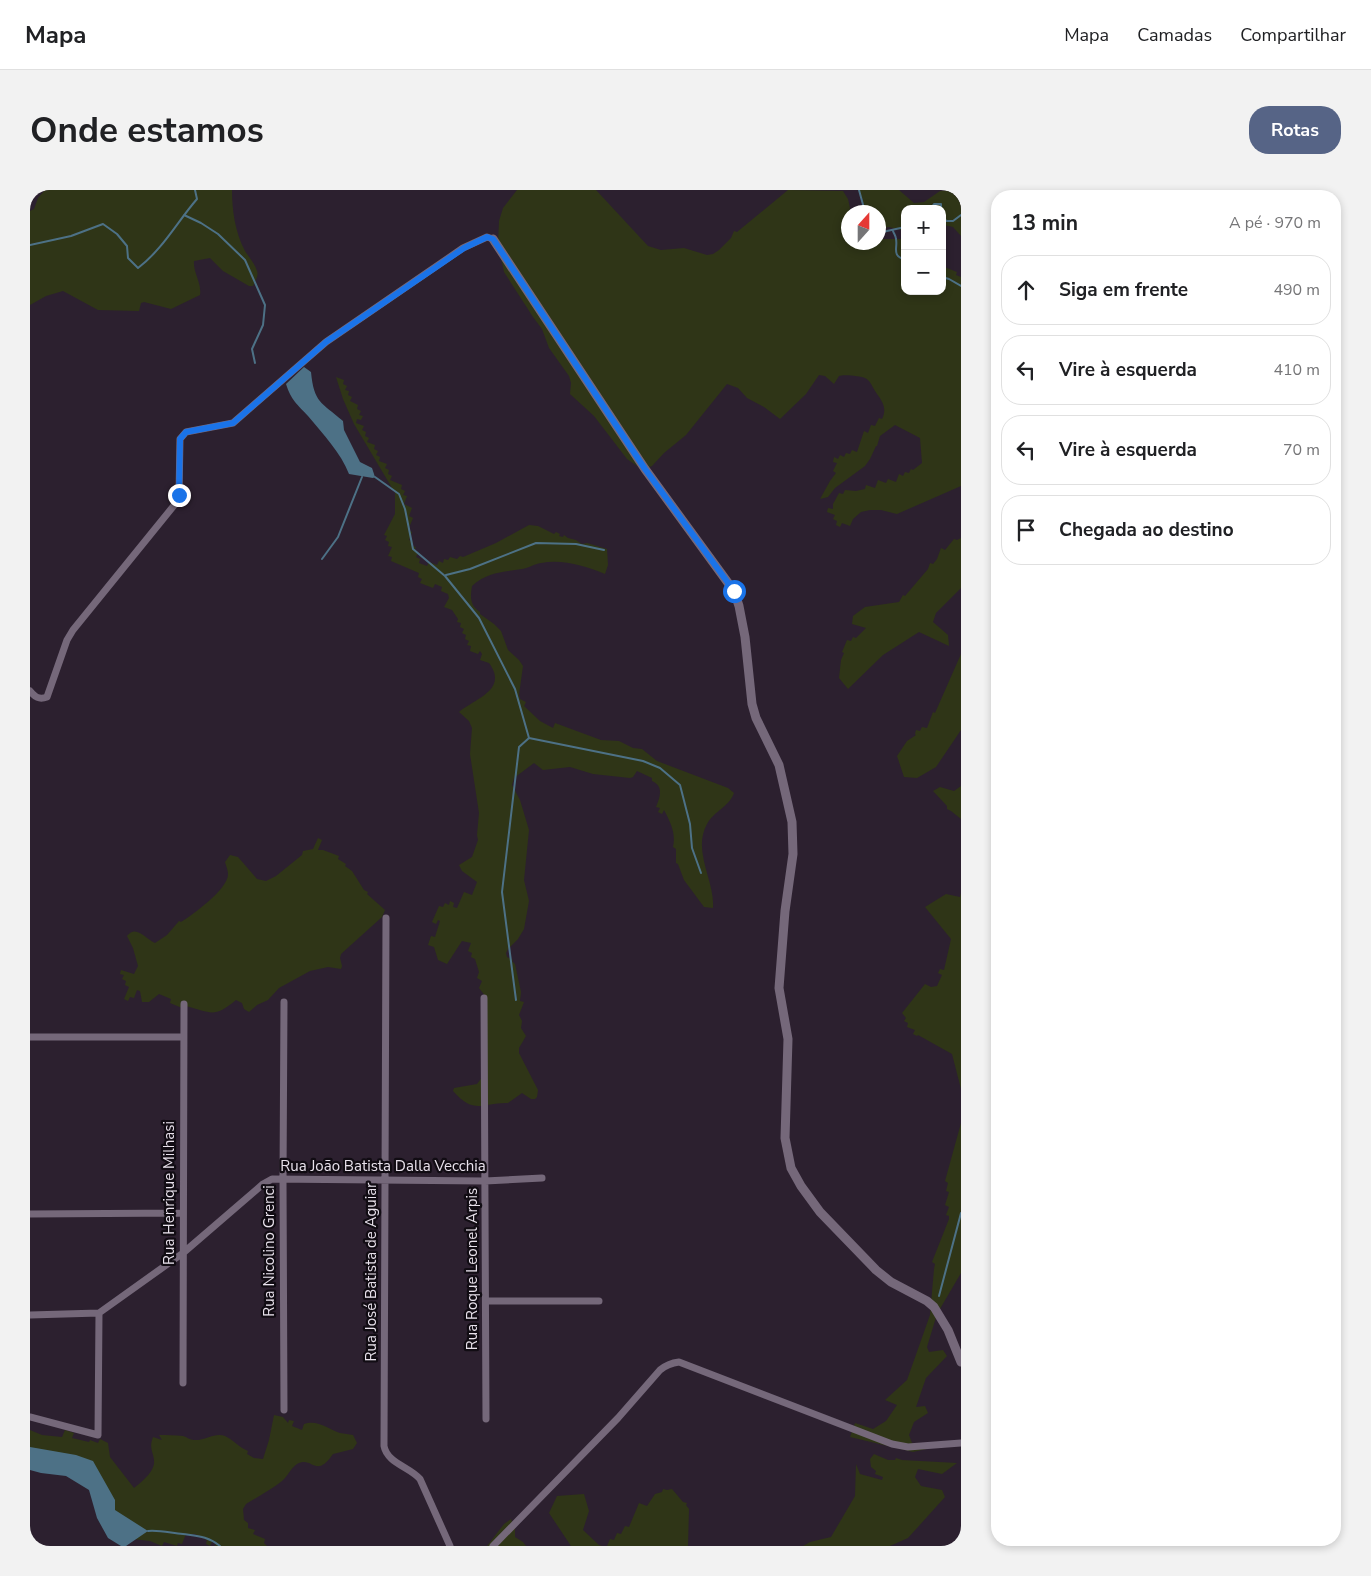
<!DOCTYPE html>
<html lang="pt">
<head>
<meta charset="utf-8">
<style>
  body { margin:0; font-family:"Nunito Sans",sans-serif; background:#f2f2f2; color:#202124 }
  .controls { position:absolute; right:15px; top:15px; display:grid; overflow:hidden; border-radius:10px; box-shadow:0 2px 8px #0003 }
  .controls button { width:45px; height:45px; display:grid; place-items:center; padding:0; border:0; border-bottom:1px solid #e0e0e0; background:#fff; color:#202124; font:25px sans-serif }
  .compass { position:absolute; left:811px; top:15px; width:45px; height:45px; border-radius:50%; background:#fff; box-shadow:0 2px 8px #0003; rotate:21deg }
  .stop { position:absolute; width:15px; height:15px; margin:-11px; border:4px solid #1a73e8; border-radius:50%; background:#fff }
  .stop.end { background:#1a73e8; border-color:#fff; box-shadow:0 1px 5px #0008 }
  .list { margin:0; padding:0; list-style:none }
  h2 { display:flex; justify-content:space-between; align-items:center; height:65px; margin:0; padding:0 20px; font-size:21px }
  h2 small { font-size:16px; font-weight:400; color:#757577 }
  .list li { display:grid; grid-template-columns:32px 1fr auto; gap:15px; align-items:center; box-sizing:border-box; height:70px; margin:0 10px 10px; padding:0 10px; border:1px solid #e0e0e0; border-radius:20px }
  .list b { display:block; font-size:19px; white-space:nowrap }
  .list em { font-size:16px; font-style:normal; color:#757577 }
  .icon { flex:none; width:28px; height:28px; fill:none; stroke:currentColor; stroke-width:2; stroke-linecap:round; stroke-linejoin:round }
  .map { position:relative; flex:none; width:931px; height:1356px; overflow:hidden; border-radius:20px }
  header { display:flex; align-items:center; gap:30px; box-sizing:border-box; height:70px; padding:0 25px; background:#fff; border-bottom:1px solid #e0e0e0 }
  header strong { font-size:24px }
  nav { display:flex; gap:28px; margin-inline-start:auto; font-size:18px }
  .intro { display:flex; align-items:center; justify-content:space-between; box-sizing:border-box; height:120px; padding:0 30px }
  h1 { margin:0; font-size:35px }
  .button { padding:12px 22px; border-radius:20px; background:#566486; color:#fff; font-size:18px; font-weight:700 }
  main { display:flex; gap:30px; padding:0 30px }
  aside { flex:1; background:#fff; border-radius:20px; box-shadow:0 2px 8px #0003 }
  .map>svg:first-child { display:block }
  .green { fill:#2f3517 }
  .water { fill:#4d7186 }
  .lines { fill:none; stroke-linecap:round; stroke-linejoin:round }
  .stream { stroke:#4d7186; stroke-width:2 }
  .minor { stroke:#75687a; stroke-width:7 }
  .tertiary { stroke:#75687a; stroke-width:9 }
  .route { stroke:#1a73e8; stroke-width:6 }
  .labels { text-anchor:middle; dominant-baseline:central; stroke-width:4.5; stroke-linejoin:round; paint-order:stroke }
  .street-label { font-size:15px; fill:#e9e2ec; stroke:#110c13 }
</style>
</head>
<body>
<header>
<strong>Mapa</strong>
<nav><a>Mapa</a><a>Camadas</a><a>Compartilhar</a></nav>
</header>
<div class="intro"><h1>Onde estamos</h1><a class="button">Rotas</a></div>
<main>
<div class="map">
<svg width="931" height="1356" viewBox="0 0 931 1356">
  <rect width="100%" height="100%" fill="#2c202f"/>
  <path class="green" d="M15,0H202C202,20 205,42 215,61C219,67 225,74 227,81C229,86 225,91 223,96H219L193,81L180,68L164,71C163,83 172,93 170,105L141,119L114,112L111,113L109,121L68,120L33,101L16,106L0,115V21L4,19L8,8Z
    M487,0H566L618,56L631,60L654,58L677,65L683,64L689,60L701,48L704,41L707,42L758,0L813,1L818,9L820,18L816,37L818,42V52H848L849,49H873L875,47V101H912V76L927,82L926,85L931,87V296L867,324L851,320H840L831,322L823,329L820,336L812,333L810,337L806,335L807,331L803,329L805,325L797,322L798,318L803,319V314L809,303L813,304L815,300L826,301L835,299L836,295L845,298L848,290L856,293L858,289L866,292L869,284L873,286L875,282L879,283L881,279L883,280L892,273L890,248L865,235L850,246L847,256H846L840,269L835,276L805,298L798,307L790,309L800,291L806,283L803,281L807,273L803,272L804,267L808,269L810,265L814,267L816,263L820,264L822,260L827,262L834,241L838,243L841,235L845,236L849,228L852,229C858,217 851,210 845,201C842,196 840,190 835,188C831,186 813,184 809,186L804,194L795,186L789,185L776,204L750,229L734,217L717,208L708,198L697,194L656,245L634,263L622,276L613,280L597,269L564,226L540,204L541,193L539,186L519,158L512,139L503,127L474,82L468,54L469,31L473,18Z
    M828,0H869L884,13L894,12L910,1L931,0V46L923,37L914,35L912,37V19H875V41L859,37L849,39L848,22H834L833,10Z
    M306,187L314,190L313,194L317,196L315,200L319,201L318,205L322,207L320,211L328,215L327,219L331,221L329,225L333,226L331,230L327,229L326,233L334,236L332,240L336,242L335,246L339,248L337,252L345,255L344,259L348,261L346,265L350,267L349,271L357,274L355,278L359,280L358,284L362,286L360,290L372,295L371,299L375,301L373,305L377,306L374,314L382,318L379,326L383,328L378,340L382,342L379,350L383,352L382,356L386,357L384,361L388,363L386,367L390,369L389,373L397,376L399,372L407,375L409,371L413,373L414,369L418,370L420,367L427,369L430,366L433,367L466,353L499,335L508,336L524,344L526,342L530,344L529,346L533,347L534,345L538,348L546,350L552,354L557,353L577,359L578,375L575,384C555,376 533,369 511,373C504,374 499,378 492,379C473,382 457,382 442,396C440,407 440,416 450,422V424L464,434L471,441L478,460L489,470L493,476L489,505L490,509L496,512L494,516L510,531L523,538L525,533L571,550L589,551L603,558L612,559L627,571L698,598L704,603C699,617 684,621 677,634C662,661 685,691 683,718L674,717L654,690L648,674L646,673V659L643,657C646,644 641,633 634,620L632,624L628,622L630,618L626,617C630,607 634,596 622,591V588L607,581L603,587L600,588L563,584L540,577L513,580L504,573L484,588L482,595L490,610L499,640L494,690L499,711L494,739L488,749L478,759L476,763L477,767L483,770L482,771L485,774L491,802L490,811L494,812L489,825L492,831L491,838L496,846L489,858V863L508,900L507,907L505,909H501L492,903L478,913C453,912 445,926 423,901L424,898L447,894L453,886L456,807L449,798L452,791L447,788L449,782L445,769L441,767L442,763L438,761L441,753L432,751L417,774L408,770L404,757L398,755L401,746L405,747L410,731L408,730L406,734L402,732L409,716L413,717L415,713L419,715L420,711L424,713L423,717L427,718L434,702L442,705L447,692L432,681L429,675L442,667L448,650L447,645L449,623L440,564L442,538L439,531L429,522C444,509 479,500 459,473L450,470L452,464L450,461L448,464L440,461L441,456L437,455L439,451L435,449L436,445L432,443L434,439L430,437L431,433L427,432L428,429L422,420L414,417L419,408L418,404L411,401L412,397L405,394L403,398L390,393L392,389L388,387L389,383L361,371L362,367L358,366L362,357L358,356L359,352L355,350L357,346L354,345L365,324V303L324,234L313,209Z
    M931,348V398L906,423L903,432L918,445L919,456L889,442L853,465L818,499L809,488L811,470L814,463L812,462L817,450L821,451L823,447L826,448L836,438L822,434L823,426L835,417L869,412L873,405L875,406L898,379L900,373L903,374L907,369L911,358L915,360L924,349L927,350Z
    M931,464V540L906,577L887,588L874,587L867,566L877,551L886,545L885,544L886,540L890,541L892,537L897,538L903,522L905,523Z
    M931,596V629L921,621L917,619V616L903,601L910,597L924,601Z
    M288,648L292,650L288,660H293L309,666L308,669L316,674L315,676L322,681L334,700L338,702L337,704L355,720L352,727L311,764L310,768L312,776L311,779L298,777L280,781L249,798L238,810L227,815L219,822L214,819L212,813L206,810C184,828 182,823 156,816L152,818L140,813L141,809L129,804L119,812H112L110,801L107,800L104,808L100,807L98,811L94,809L99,797L95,795L96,791L92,789L94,785L90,784L91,780L104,784L108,776L103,758L97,746C106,734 116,749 125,753L137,745L149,731L151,732C163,725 199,698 198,684C198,680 196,676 195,672L200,665L208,667L227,689L236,691L246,686L272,665L273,661L283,659Z
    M931,703V899L922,864L888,845L887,846L883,844L885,840L877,837L878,833L874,831L876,828L872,823L895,794L901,797L907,796L912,785L908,783L910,779L914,780L921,749L895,717L916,704L930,707Z
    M931,933V1083L907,1124L897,1157L899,1162L913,1160L917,1166L896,1188L886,1217L895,1216L898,1223L884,1232L879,1245L882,1253L910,1256L883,1262L820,1247L825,1233L843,1239L856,1231L867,1215L855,1210L877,1190L900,1125L904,1079L905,1074L902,1072L919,1029V1026L916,1025L919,1017L915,1015L919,1002L916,1001L918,993L915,991Z
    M244,1225L253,1227L258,1233L259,1230L264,1231L262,1236L272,1240L274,1234C287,1229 299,1239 310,1243C314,1244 319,1244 323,1245L327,1253L323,1259L303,1264C285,1290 283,1265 267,1274C261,1278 257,1287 252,1291C241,1300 227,1307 216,1314L213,1319L214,1330L218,1333V1338L225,1340L223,1344L235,1349L234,1353L237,1356H185L186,1353L182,1352L180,1356L176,1354L177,1350L165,1344H156L152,1354L148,1353L147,1356L134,1352L132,1356L120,1351L103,1349L73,1308L0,1259V1240L12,1245L32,1247L35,1240L44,1243L42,1248L59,1252L60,1250L68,1253L70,1249L78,1253L80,1267L104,1298C111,1292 122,1284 124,1274C125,1263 118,1260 123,1247L132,1250L129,1245C137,1245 145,1245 153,1246C157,1247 160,1250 164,1250C175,1251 185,1242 195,1246C204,1250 208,1257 218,1261L217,1264L224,1268L233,1269L239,1250Z
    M844,1264L858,1270H865L866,1268L872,1270L927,1273L912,1284L888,1279L885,1287L891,1296L912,1300L915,1307L878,1348L860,1356H773L780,1352L801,1347L825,1306L826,1274L830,1284L852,1290L853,1287L845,1284L846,1281L841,1277L840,1269Z
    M633,1299L637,1300L642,1299L653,1312L657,1313L656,1315L659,1319L658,1356H577L580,1349L584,1350L587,1343L591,1344L595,1336L599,1337L609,1313L617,1316L625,1304L632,1302Z
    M554,1304L559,1321L553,1340L569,1355L572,1356H541L519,1323L527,1306Z
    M481,1329L485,1339V1347L493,1352L496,1356H457L474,1334Z"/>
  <path class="water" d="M274,177L281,182C284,213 291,212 313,231L314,240L330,272L342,278L345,287L343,288L319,284C311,263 293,244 278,226C267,214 261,210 256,194Z
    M0,1257L46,1265L63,1271L85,1310V1320L118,1341L96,1356H91L78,1348L67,1328L59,1300L36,1286L11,1283L0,1280Z"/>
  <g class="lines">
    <path class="stream" d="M829,0L835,22
      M900,19L904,14H911V19
      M912,23L916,31H923L931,25
      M154,25L171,33L188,44L215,70L235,115L233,135L222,159L225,173
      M863,41C864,44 866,46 866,49C868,58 861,65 875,70
      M848,43L875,37
      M0,55L41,46L73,34L87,44L97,56L98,68L108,78C133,59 147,32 167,9L165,0
      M912,87L919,89L931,96
      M345,287L369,304L375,319L383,359L415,386L449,428L485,499L499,548L489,557L472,702L486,810
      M292,369L308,347L332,287
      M416,385L440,379L506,353L546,354L574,360
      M499,548L613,571L630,578L650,595L660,634L662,658L671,683
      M909,1106L931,1023
      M118,1341C130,1340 141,1343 153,1344C167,1346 178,1346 190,1356"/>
    <path class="minor" d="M0,2L4,0
      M0,501C5,507 9,510 17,507L37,450L43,440L146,313L149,305L150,249L156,242L203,233L296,152L433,58L457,47L463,49
      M356,728L354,1256C357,1273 380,1277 390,1289L420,1356
      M454,808L456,1229
      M254,812L253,989L254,1220
      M0,847H153
      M0,1024L153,1023
      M456,1111H569
      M0,1125L69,1123L153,1063L233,994L242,989L455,991L512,988
      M153,1193L154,814
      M0,1227L68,1245L69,1123
      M463,1356L588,1228L630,1180C636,1175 641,1173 649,1172L862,1254L878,1257L931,1253"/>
    <path class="tertiary" d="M463,49L615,279L704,401L709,416L715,447L722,514L726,528L749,575L762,632L763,664L755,721L749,798L758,849L755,948L761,978L771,996L790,1022L846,1080L861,1092L897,1111L904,1117L918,1140L931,1172"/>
  </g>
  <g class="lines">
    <path class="route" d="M149,305L150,249L156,242L203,233L296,152L434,58L457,47L463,49L615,279L704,401"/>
  </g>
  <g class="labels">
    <g class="street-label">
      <text x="353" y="976">Rua João Batista Dalla Vecchia</text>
      <text transform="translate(139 1003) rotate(-90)">Rua Henrique Milhasi</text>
      <text transform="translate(239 1061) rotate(-90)">Rua Nicolino Grenci</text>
      <text transform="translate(442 1079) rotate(-90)">Rua Roque Leonel Arpis</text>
      <text transform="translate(341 1082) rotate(-90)">Rua José Batista de Aguiar</text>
    </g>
  </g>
</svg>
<div class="controls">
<button>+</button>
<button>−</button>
</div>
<svg class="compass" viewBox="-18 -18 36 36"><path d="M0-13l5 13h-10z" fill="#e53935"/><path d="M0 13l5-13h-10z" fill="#757577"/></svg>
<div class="stop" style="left:704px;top:401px"></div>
<div class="stop end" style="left:149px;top:305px"></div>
</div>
<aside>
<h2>13 min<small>A pé · 970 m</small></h2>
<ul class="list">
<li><svg class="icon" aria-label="ahead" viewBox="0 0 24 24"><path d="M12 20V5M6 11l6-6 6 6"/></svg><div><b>Siga em frente</b></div><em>490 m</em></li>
<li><svg class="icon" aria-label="left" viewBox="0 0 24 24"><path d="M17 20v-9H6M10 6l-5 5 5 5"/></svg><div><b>Vire à esquerda</b></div><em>410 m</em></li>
<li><svg class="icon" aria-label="left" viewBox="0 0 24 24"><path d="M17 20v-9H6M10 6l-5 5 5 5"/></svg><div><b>Vire à esquerda</b></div><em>70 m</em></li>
<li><svg class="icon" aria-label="arrive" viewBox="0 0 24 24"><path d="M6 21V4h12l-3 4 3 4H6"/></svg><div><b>Chegada ao destino</b></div></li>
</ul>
</aside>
</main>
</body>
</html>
